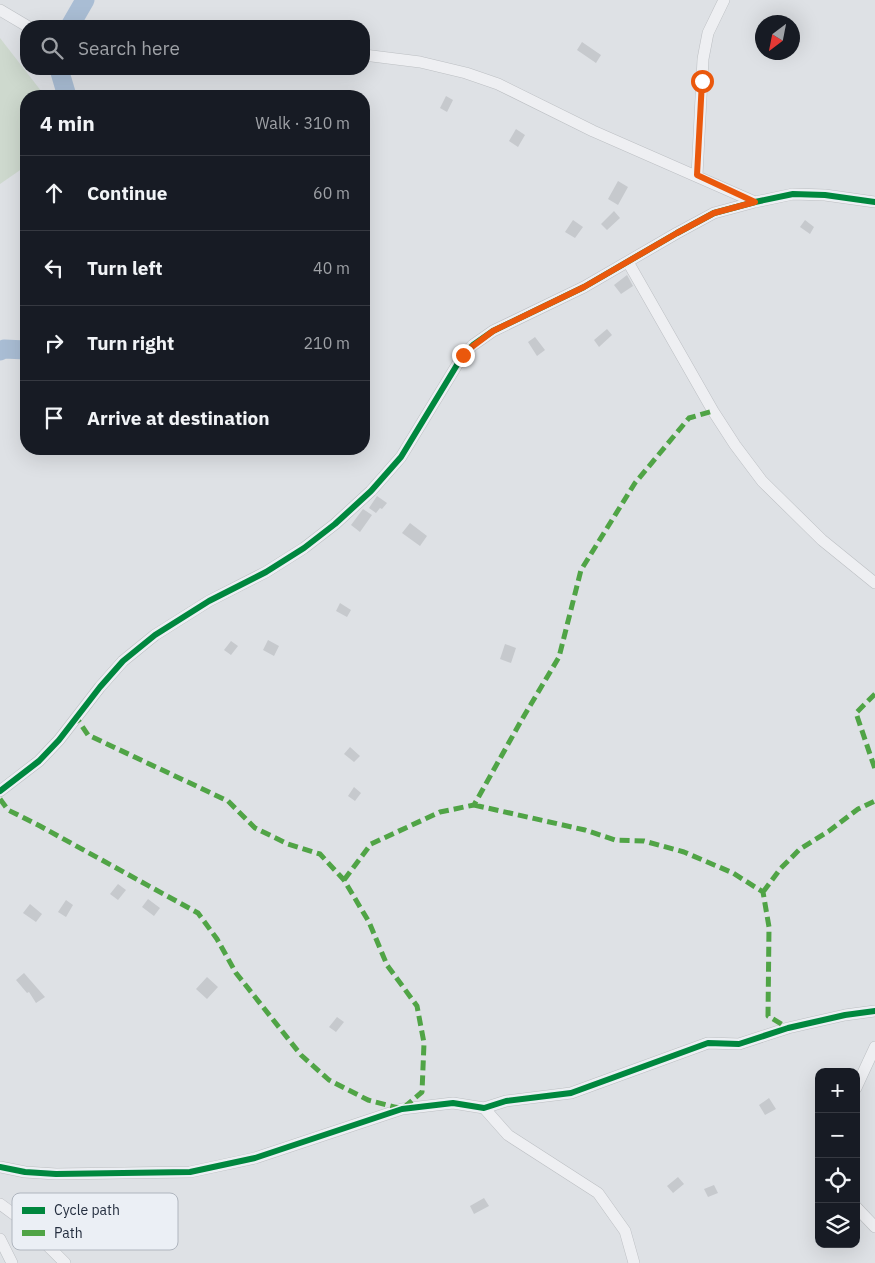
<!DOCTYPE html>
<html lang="en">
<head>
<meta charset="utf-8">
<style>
  body { margin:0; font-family:"IBM Plex Sans",sans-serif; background:#242831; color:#f1f3f6 }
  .controls { position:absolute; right:15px; bottom:15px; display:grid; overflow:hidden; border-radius:10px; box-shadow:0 5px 20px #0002 }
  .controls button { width:45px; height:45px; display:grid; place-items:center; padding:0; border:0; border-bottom:1px solid #363941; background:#171b24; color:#f1f3f6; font:25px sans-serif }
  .compass { position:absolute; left:755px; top:15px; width:45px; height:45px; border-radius:50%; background:#171b24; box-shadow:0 5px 20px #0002; rotate:212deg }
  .stop { position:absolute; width:15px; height:15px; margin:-11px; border:4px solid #ea580c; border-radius:50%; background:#fff }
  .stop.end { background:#ea580c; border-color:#fff; box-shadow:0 1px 5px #0008 }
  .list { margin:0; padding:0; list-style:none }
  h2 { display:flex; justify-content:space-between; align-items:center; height:65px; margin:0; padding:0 20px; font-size:21px }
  h2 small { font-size:16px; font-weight:400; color:#9ea1a6 }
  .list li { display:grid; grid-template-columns:32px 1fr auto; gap:15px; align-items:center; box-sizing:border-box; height:75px; padding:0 20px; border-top:1px solid #363941 }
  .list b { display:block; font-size:19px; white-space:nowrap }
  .list em { font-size:16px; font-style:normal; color:#9ea1a6 }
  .icon { flex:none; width:28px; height:28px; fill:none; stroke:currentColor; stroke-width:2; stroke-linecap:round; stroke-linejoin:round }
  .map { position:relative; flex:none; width:875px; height:1263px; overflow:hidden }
  .search { position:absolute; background:#171b24; box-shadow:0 5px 20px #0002; left:20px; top:20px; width:350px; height:55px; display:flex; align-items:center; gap:12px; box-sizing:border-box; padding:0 18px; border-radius:20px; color:#9ea1a6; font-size:19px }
  .panel { position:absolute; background:#171b24; box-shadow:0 5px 20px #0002; left:20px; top:90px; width:350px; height:365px; border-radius:20px }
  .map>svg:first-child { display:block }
  .green { fill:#ced9ce }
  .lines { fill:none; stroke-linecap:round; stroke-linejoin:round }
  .river { stroke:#a9bdd4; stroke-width:19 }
  .building { fill:#c6c9cd }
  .minor-casing { stroke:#bcbfc3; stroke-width:12 }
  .minor { stroke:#eeeff2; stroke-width:11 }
  .quiet { stroke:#50a446; stroke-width:5; stroke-dasharray:10 5; stroke-linecap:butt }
  .cycleway-casing { stroke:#ebeff5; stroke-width:9 }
  .cycleway { stroke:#00873e; stroke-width:6 }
  .route { stroke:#ea580c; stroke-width:6 }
  .key { fill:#ebeff5; stroke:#afb5be; stroke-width:1 }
  .key-label { font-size:14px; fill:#242e3f }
</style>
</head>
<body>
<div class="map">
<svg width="875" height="1263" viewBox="0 0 875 1263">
  <rect width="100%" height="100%" fill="#dee1e5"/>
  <path class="green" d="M0,38L45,96H26V166L0,184Z"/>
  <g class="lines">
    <path class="river" d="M70,26L85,0
      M59,69L67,96
      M0,351L4,349L26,350"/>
  </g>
  <path class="building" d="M582,42L601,55L596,63L577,50Z
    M446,96L453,100L447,112L440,108Z
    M516,129L525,135L518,147L509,141Z
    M618,181L628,187L618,205L608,199Z
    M614,211L620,218L607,230L601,224Z
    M573,220L583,227L575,238L565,232Z
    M805,220L814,227L810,234L800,227Z
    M627,275L633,286L621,294L614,285Z
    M607,329L612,335L599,347L594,340Z
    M535,337L545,350L537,356L528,342Z
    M377,496L387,503L382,509L380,508L376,513L369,508Z
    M363,509L372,515L360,532L351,525Z
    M410,523L427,536L420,546L402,533Z
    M340,603L351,610L347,617L336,611Z
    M268,640L279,646L274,656L263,650Z
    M231,641L238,646L231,655L224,650Z
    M505,644L516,648L511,663L500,659Z
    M350,747L360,756L354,762L344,754Z
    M354,787L361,793L355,801L348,796Z
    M118,884L126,890L118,900L110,894Z
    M148,899L160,908L154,916L142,907Z
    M66,900L73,905L66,917L58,912Z
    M30,904L42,914L36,922L23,913Z
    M24,973L45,997L36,1003L29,992L27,993L16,980Z
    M207,977L218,987L207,999L196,989Z
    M337,1017L344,1022L336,1032L329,1027Z
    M769,1098L776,1109L765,1115L759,1105Z
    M678,1177L684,1184L673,1193L667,1186Z
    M714,1185L718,1193L708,1197L704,1189Z
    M484,1198L489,1206L474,1214L470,1206Z"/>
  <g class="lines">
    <g class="minor-casing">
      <path id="minor" d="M0,10L27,26
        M91,26H118
        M364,55L420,62L466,73L498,84L593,131L755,202
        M697,175L703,59L708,33L724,0
        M628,262L713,411L735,445L762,481L822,540L875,583
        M0,791L39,761L59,740L100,687L123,661L155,635L209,601L266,572L304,548L335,524L371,491L401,457L463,355L473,345L493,331L584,287L677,233L714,213L755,202L793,194L825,195L875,202
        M856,1088L875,1047
        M484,1108L508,1135L598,1193L625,1231L634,1263
        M0,1167L25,1172L56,1174L190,1172L255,1158L402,1109L453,1103L484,1108L506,1101L571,1093L708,1043L739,1044L788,1028L845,1015L875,1011
        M0,1204L23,1221L65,1263
        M856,1207L875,1227
        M0,1239L12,1263"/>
    </g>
    <use href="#minor" class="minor"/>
    <path class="quiet" d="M875,694L856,713L875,769
      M0,799L8,810L40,826L198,913L217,939L236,973L301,1055L329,1080L368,1100L402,1109L422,1092L424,1043L417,1006L387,965L369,922L344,880L320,854L288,844L255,828L228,801L88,735L76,717
      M474,805L585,830L615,840L644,841L684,852L733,873L763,892L769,927L768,1016L788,1028
      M344,880L371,844L440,812L474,805L521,721L559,657L581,570L635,483L689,418L713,411
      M763,892L781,868L800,849L829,831L858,809L875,801"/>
    <g class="cycleway-casing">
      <path id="cycleway" d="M0,791L39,761L59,740L100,687L123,661L155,635L209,601L266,572L304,548L335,524L371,491L401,457L463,355L473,345L493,331L584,287L677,233L714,213L755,202L793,194L825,195L875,202
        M0,1167L25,1172L56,1174L190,1172L255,1158L402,1109L453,1103L484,1108L506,1101L571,1093L708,1043L739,1044L788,1028L845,1015L875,1011"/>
    </g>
    <use href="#cycleway" class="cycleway"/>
  </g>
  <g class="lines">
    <path class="route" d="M463,355L473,346L493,331L584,287L677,233L714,213L755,202L697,175L702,81"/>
  </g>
  <rect x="12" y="1193" width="166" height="57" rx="8" class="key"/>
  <rect x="22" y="1207" width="23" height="7" fill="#00873e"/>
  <rect x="22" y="1230" width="23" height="6" fill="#50a446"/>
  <g class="key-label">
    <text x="54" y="1215">Cycle path</text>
    <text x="54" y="1238">Path</text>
  </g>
</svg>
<div class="controls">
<button>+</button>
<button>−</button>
<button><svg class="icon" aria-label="locate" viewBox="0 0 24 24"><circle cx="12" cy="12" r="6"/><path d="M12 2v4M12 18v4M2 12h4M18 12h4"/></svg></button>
<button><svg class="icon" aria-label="layers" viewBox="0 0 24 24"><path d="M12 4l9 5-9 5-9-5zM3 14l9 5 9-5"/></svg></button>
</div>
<svg class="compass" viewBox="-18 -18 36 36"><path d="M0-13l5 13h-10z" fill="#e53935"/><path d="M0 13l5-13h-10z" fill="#9ea1a6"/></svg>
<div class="stop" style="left:702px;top:81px"></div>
<div class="stop end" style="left:463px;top:355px"></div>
<div class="search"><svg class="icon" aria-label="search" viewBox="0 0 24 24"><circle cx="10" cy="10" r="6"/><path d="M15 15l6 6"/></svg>Search here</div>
<section class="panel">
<h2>4 min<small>Walk · 310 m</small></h2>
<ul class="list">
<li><svg class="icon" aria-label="ahead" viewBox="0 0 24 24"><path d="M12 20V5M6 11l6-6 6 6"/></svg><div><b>Continue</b></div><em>60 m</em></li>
<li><svg class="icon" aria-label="left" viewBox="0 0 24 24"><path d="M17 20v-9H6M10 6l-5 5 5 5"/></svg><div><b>Turn left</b></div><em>40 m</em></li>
<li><svg class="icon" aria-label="right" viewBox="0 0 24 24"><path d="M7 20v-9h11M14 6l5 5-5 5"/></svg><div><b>Turn right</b></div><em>210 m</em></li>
<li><svg class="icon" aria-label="arrive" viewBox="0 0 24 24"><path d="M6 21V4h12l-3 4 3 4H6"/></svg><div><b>Arrive at destination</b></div></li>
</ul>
</section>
</div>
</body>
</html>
